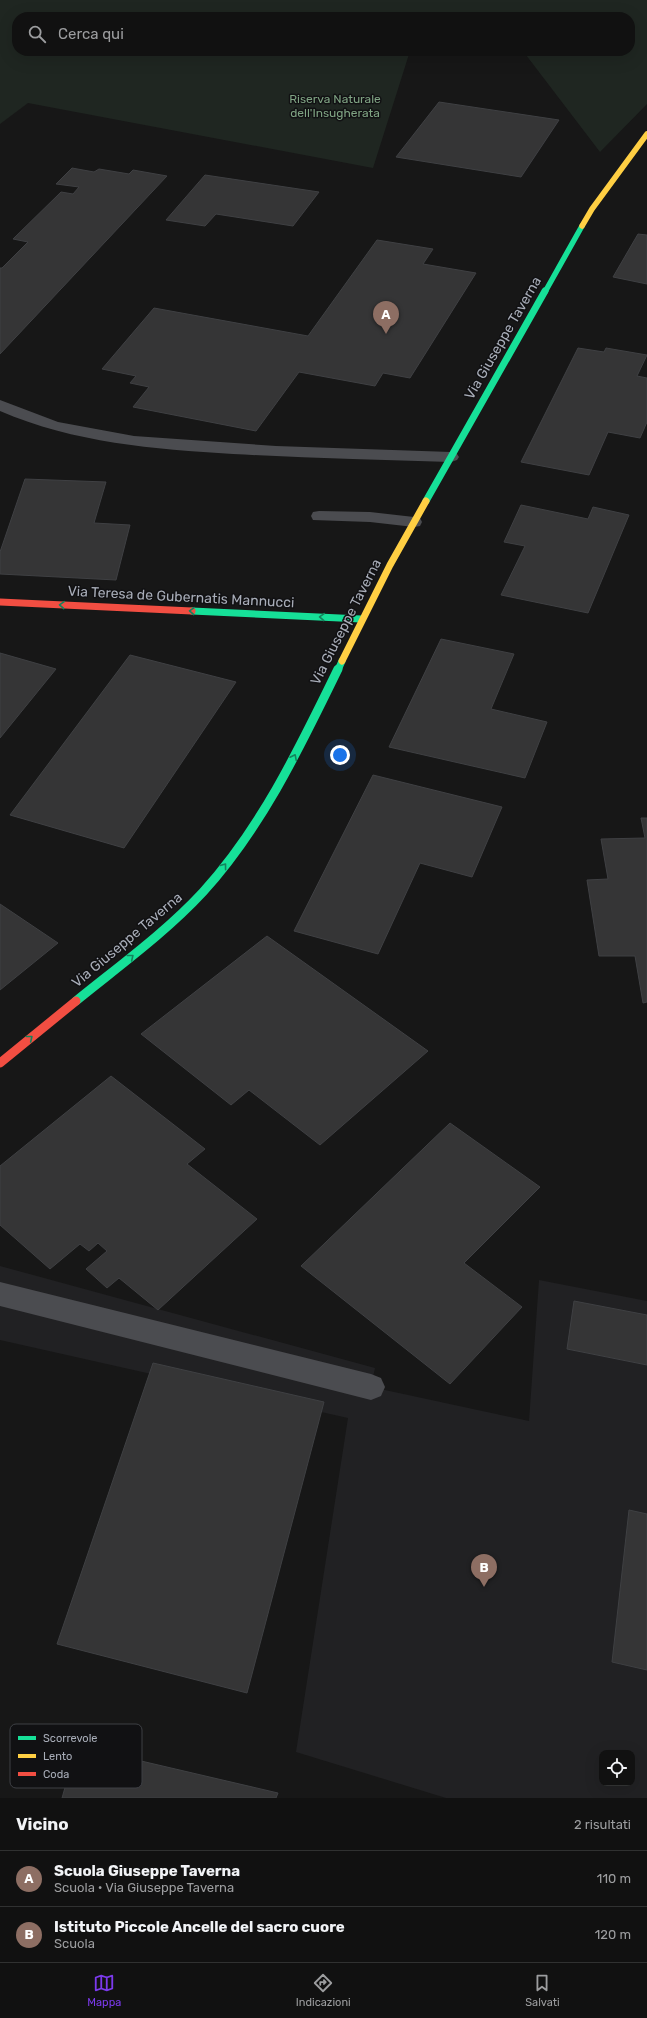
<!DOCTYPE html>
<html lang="it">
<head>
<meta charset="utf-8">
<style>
  body { margin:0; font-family:Rubik,sans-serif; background:#1e1f1f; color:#f1f3f6 }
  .controls { position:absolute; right:12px; bottom:12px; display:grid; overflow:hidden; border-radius:8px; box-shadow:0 4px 16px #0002 }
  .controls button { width:36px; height:36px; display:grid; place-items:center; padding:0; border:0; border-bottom:1px solid #303131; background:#111; color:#f1f3f6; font:20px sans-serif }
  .you { position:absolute; left:340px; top:755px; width:14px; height:14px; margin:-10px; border:3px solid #fff; border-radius:50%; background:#1a73e8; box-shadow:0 0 0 6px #1a73e833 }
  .badge { display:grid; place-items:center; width:26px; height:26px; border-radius:50%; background:#7c3aed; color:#fff; font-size:13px; font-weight:700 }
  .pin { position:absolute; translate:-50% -33px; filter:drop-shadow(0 1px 2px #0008) }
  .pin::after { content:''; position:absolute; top:21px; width:14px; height:12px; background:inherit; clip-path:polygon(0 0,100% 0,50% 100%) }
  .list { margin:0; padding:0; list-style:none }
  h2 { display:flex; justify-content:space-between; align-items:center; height:52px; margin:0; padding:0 16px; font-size:17px }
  h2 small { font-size:13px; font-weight:400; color:#9c9d9f }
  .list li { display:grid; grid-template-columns:26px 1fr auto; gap:12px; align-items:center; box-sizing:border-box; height:56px; padding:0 16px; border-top:1px solid #303131 }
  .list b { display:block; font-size:15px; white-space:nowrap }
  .list p { margin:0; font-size:13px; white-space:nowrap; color:#9c9d9f }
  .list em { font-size:13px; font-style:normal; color:#9c9d9f }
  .icon { flex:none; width:22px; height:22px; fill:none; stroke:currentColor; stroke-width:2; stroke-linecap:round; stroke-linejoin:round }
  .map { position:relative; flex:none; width:647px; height:1798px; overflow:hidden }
  .search { position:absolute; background:#111; box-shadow:0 4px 16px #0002; left:12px; right:12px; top:12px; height:44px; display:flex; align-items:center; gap:10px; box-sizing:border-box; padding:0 14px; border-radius:16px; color:#9c9d9f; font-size:15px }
  .sheet { height:164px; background:#111 }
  nav { display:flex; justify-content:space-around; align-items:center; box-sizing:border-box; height:56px; border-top:1px solid #303131; background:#111; font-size:11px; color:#9c9d9f }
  nav a { display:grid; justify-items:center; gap:2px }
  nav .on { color:#7c3aed }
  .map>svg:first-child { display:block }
  .built { fill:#212123; fill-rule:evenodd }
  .green { fill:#1f2621 }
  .building { fill:#353536; stroke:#3f4043 }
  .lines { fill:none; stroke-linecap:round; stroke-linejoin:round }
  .lane { fill:#4b4c50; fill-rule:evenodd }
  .street { fill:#4b4c50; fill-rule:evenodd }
  .fast-far2 { stroke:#16e098; stroke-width:5.5 }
  .fast-far1 { stroke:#16e098; stroke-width:7 }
  .fast { stroke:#16e098; stroke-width:9 }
  .slow-far1 { stroke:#ffcf43; stroke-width:5.5 }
  .slow { stroke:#ffcf43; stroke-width:7 }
  .jam-far1 { stroke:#f24e42; stroke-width:7 }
  .jam { stroke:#f24e42; stroke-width:9 }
  .oneway { stroke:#14835c }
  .labels { text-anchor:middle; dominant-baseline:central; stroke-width:3; stroke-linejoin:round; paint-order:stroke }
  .far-park-label { font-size:12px; fill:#7fa383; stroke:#111113 }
  .street-label { font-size:14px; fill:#a8adb8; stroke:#111113 }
  .key { fill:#111113; stroke:#3e4045; stroke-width:1 }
  .key-label { font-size:11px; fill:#a8adb8 }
</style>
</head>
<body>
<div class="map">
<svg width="647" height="1798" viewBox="0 0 647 1798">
  <rect width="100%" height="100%" fill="#171717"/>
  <path class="built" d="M0,1266L375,1368L371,1387L529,1421L539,1280L647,1301V1798H446L296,1752L348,1418L0,1340ZM602,1753H632V1783H602Z"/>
  <path class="green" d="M0,0H647V104L600,152L523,51H630V17H17V51H410L373,168L28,103L0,124Z"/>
  <path class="building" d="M439,102L559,120L521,177L396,157Z
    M72,168L94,172L99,169L129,174L133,170L167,176L0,354V268H2L28,242L13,239L61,192L73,194L79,187L56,184Z
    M205,175L319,192L293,226L216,214L205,226L166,220Z
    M638,234L647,235V284L613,277Z
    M377,240L433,249L423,264L476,273L410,378L383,373L375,386L299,372L256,431L133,407L149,387L130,383L136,376L102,369L154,308L308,336Z
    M578,348L604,352L606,348L647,355L637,376L647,378V422L640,438L608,432L589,475L521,462Z
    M25,479L106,482L94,523L130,525L116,580L0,574V552Z
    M521,505L588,519L593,507L629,515L588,613L501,595L525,546L504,542Z
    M441,639L514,654L491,709L547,722L525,778L389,747Z
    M0,653L56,669L0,738Z
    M130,655L236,682L124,848L10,815Z
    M373,775L502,807L472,877L420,863L378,954L294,931Z
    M641,818H647V1002L643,1003L635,956H599L587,880L608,879L601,839L645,838Z
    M0,904L58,943L0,990Z
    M267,936L428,1051L320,1145L249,1090L231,1105L141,1034Z
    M111,1076L205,1149L187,1164L257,1219L158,1310L119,1278L107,1288L86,1269L107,1251L98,1243L89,1251L80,1244L50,1269L0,1225V1166Z
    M450,1123L540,1187L464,1263L522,1307L450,1384L301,1266Z
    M574,1301L647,1315V1365L567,1349Z
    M153,1363L324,1402L247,1693L57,1644Z
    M629,1510L647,1514V1670L612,1662Z
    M77,1746L278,1793L276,1798H62Z"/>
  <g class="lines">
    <path class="lane" d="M0,400L58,422L134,436L276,446L451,452L457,454L459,457L457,460L451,462C378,460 306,458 233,454C154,449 74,443 0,411Z
      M319,511L370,512L414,517L420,518L422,522L420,526L414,527L370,522L313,520L311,516L313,512Z"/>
    <path class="street" d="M0,1282L371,1374L381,1378L385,1387L381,1396L371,1400L0,1306Z"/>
    <path class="fast-far2" d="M545,292L582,226"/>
    <path class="fast-far1" d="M426,501L545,291
      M192,611L361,619
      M338,670L342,661"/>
    <path class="fast" d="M76,1001C119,966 165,933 203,892C262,827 300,747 338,669"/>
    <path class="slow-far1" d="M582,226L592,209L647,134"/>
    <path class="slow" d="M342,661L390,565L426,501"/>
    <path class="jam-far1" d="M0,602L192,611"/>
    <path class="jam" d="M0,1063L76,1001"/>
  </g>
  <defs><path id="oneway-chevron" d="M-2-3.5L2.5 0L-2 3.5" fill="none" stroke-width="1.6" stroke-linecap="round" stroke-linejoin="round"/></defs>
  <g class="oneway">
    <use href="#oneway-chevron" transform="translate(62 605) rotate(-177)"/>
    <use href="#oneway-chevron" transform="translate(192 611) rotate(-177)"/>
    <use href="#oneway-chevron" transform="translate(322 617) rotate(-178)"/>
    <use href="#oneway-chevron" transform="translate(294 757) rotate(-63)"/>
    <use href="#oneway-chevron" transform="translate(224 866) rotate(-53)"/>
    <use href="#oneway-chevron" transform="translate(131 957) rotate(-39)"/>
    <use href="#oneway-chevron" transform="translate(30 1038) rotate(-39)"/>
  </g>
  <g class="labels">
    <g class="far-park-label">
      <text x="335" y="99">Riserva Naturale<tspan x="335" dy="14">dell'Insugherata</tspan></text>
    </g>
    <g class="street-label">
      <text transform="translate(503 338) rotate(-60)">Via Giuseppe Taverna</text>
      <text transform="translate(181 597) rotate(3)">Via Teresa de Gubernatis Mannucci</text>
      <text transform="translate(346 622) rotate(-63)">Via Giuseppe Taverna</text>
      <text transform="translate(127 940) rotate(-40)">Via Giuseppe Taverna</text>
    </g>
  </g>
  <rect x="10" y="1724" width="132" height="64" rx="6" class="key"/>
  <rect x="18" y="1736" width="18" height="4" fill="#16e098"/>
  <rect x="18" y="1754" width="18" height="4" fill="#ffcf43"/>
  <rect x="18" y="1772" width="18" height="4" fill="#f24e42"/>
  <g class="key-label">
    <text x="43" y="1742">Scorrevole</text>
    <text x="43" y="1760">Lento</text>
    <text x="43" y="1778">Coda</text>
  </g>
</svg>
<div class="controls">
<button><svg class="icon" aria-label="locate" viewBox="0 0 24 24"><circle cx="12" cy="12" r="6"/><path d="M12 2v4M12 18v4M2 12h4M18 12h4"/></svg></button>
</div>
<div class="you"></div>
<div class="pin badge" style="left:386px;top:334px;background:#8d6e63">A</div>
<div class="pin badge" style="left:484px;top:1587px;background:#8d6e63">B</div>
<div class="search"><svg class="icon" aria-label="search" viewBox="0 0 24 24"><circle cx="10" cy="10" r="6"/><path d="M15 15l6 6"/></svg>Cerca qui</div>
</div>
<section class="sheet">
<h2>Vicino<small>2 risultati</small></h2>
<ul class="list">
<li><span class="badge" style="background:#8d6e63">A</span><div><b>Scuola Giuseppe Taverna</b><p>Scuola · Via Giuseppe Taverna</p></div><em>110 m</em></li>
<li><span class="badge" style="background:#8d6e63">B</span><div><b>Istituto Piccole Ancelle del sacro cuore</b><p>Scuola</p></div><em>120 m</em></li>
</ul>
</section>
<nav>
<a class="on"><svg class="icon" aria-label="map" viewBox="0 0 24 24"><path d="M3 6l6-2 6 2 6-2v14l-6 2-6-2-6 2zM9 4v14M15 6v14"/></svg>Mappa</a>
<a><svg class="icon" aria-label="directions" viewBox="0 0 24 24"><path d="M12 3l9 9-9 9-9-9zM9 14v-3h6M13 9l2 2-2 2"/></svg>Indicazioni</a>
<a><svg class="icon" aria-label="saved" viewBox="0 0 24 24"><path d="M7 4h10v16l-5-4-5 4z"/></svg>Salvati</a>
</nav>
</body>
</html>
